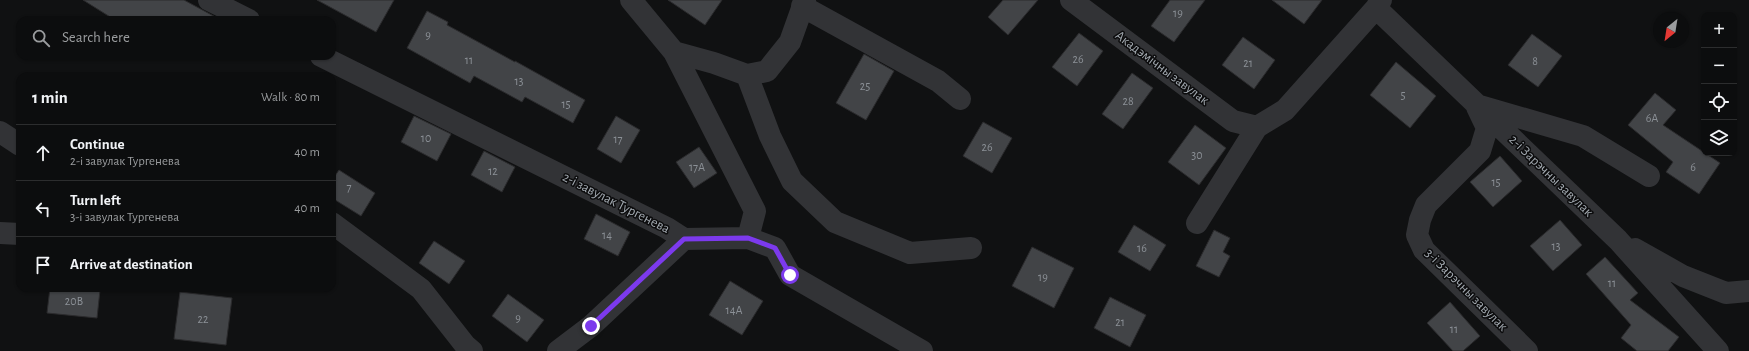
<!DOCTYPE html>
<html lang="en">
<head>
<meta charset="utf-8">
<style>
  body { margin:0; font-family:"Alegreya Sans",sans-serif; background:#151617; color:#f1f3f6 }
  .controls { position:absolute; right:12px; top:12px; display:grid; overflow:hidden; border-radius:8px; box-shadow:0 1px 3px #0004 }
  .controls button { width:36px; height:36px; display:grid; place-items:center; padding:0; border:0; border-bottom:1px solid #2c2d2e; background:#0c0d0e; color:#f1f3f6; font:20px sans-serif }
  .compass { position:absolute; left:1653px; top:12px; width:36px; height:36px; border-radius:50%; background:#0c0d0e; box-shadow:0 1px 3px #0004; rotate:210deg }
  .stop { position:absolute; width:12px; height:12px; margin:-9px; border:3px solid #7c3aed; border-radius:50%; background:#fff }
  .stop.end { background:#7c3aed; border-color:#fff; box-shadow:0 1px 4px #0008 }
  .list { margin:0; padding:0; list-style:none }
  h2 { display:flex; justify-content:space-between; align-items:center; height:52px; margin:0; padding:0 16px; font-size:17px }
  h2 small { font-size:13px; font-weight:400; color:#9a9c9e }
  .list li { display:grid; grid-template-columns:26px 1fr auto; gap:12px; align-items:center; box-sizing:border-box; height:56px; padding:0 16px; border-top:1px solid #2c2d2e }
  .list b { display:block; font-size:15px; white-space:nowrap }
  .list p { margin:0; font-size:13px; white-space:nowrap; color:#9a9c9e }
  .list em { font-size:13px; font-style:normal; color:#9a9c9e }
  .icon { flex:none; width:22px; height:22px; fill:none; stroke:currentColor; stroke-width:2; stroke-linecap:round; stroke-linejoin:round }
  .map { position:relative; flex:none; width:1749px; height:351px; overflow:hidden }
  .search { position:absolute; background:#0c0d0e; box-shadow:0 1px 3px #0004; left:16px; top:16px; width:320px; height:44px; display:flex; align-items:center; gap:10px; box-sizing:border-box; padding:0 14px; border-radius:12px; color:#9a9c9e; font-size:15px }
  .panel { position:absolute; background:#0c0d0e; box-shadow:0 1px 3px #0004; left:16px; top:72px; width:320px; height:220px; border-radius:12px }
  .map>svg:first-child { display:block }
  .building { fill:#424447; stroke:#2b2b2d }
  .lines { fill:none; stroke-linecap:round; stroke-linejoin:round }
  .minor { stroke:#323336; stroke-width:22 }
  .route { stroke:#7c3aed; stroke-width:5 }
  .labels { text-anchor:middle; dominant-baseline:central; stroke-width:3; stroke-linejoin:round; paint-order:stroke }
  .number-label { font-size:12px; fill:#8b9096 }
  .street-label { font-size:14px; fill:#a3aab1; stroke:#0c0c0d }
</style>
</head>
<body>
<div class="map">
<svg width="1749" height="351" viewBox="0 0 1749 351">
  <rect width="100%" height="100%" fill="#101112"/>
  <path class="building" d="M83,0H184L221,20H115Z
    M317,0H394L376,32Z
    M668,0H722L705,25Z
    M1003,0H1038L1008,35L988,17Z
    M1170,0H1205L1174,42L1151,26Z
    M1272,0H1322L1304,24Z
    M427,11L448,22L447,25L515,62V61L585,100L573,123L525,97L522,102L474,76L470,83L407,48Z
    M1079,33L1103,51L1077,86L1052,67Z
    M1532,34L1562,56L1538,87L1508,65Z
    M1243,37L1275,60L1254,89L1222,65Z
    M864,54L894,71L866,120L836,103Z
    M1396,62L1436,96L1410,128L1370,95Z
    M1132,73L1153,88L1123,129L1102,114Z
    M1655,93L1676,110L1663,125L1720,163L1699,194L1666,172L1673,162L1628,125Z
    M414,116L451,134L437,161L401,142Z
    M616,116L640,130L621,163L597,149Z
    M983,122L1012,138L992,173L963,156Z
    M1195,125L1226,148L1199,185L1168,162Z
    M699,147L717,173L694,188L676,162Z
    M484,151L515,167L502,192L471,175Z
    M1500,156L1522,181L1493,207L1470,182Z
    M339,170L375,193L361,216L332,198V180Z
    M596,214L630,232L618,256L584,239Z
    M1560,220L1582,245L1553,271L1530,246Z
    M1134,225L1166,245L1150,271L1118,252Z
    M1214,230L1230,238L1223,252L1230,256L1219,277L1196,266Z
    M434,241L465,261L449,284L419,263Z
    M1032,247L1074,268L1054,308L1012,286Z
    M1605,257L1638,293L1630,300L1679,337L1668,351H1637L1621,338L1631,325L1586,274Z
    M730,281L763,301L742,335L709,315Z
    M50,288L100,290L97,318L47,313Z
    M180,292L232,298L226,345L174,339Z
    M508,294L544,320L527,342L492,316Z
    M1110,297L1146,315L1130,347L1094,328Z
    M1450,302L1480,336L1463,351H1453L1427,323Z"/>
  <g class="lines">
    <path class="minor" d="M209,0L249,20
      M631,0L674,52L755,211L748,238
      M1071,0L1233,121L1257,127
      M802,6L938,81L960,99
      M1376,8L1618,240L1718,351
      M674,52L714,63L747,75L767,71L790,42L805,0
      M321,56L667,228L684,239L748,238L775,248L790,275L922,351
      M747,75L770,136L792,181L835,222L910,253L971,248
      M1480,106L1583,136L1649,176
      M1477,107L1487,128L1480,151L1426,205L1420,220L1417,235L1424,250L1527,351
      M0,132L20,145
      M332,223L421,289L465,345L472,351
      M1197,223L1257,127L1285,110L1376,8L1381,0
      M0,233L20,234
      M1635,249L1683,276L1726,293L1749,291
      M558,351L591,326L684,239"/>
  </g>
  <g class="lines">
    <path class="route" d="M591,326L684,239L748,238L775,248L790,275"/>
  </g>
  <g class="labels">
    <g class="number-label">
      <text x="1178" y="13">19</text>
      <text x="428" y="35">9</text>
      <text x="1078" y="59">26</text>
      <text x="469" y="60">11</text>
      <text x="1535" y="61">8</text>
      <text x="1248" y="63">21</text>
      <text x="519" y="81">13</text>
      <text x="865" y="86">25</text>
      <text x="1403" y="95">5</text>
      <text x="1128" y="101">28</text>
      <text x="566" y="104">15</text>
      <text x="1652" y="118">6А</text>
      <text x="426" y="138">10</text>
      <text x="618" y="139">17</text>
      <text x="987" y="147">26</text>
      <text x="1197" y="155">30</text>
      <text x="697" y="167">17А</text>
      <text x="1693" y="167">6</text>
      <text x="493" y="171">12</text>
      <text x="1496" y="182">15</text>
      <text x="349" y="187">7</text>
      <text x="607" y="235">14</text>
      <text x="1556" y="246">13</text>
      <text x="1142" y="248">16</text>
      <text x="1043" y="277">19</text>
      <text x="1612" y="283">11</text>
      <text x="74" y="301">20В</text>
      <text x="734" y="310">14А</text>
      <text x="518" y="318">9</text>
      <text x="203" y="319">22</text>
      <text x="1120" y="322">21</text>
      <text x="1454" y="329">11</text>
    </g>
    <g class="street-label">
      <text transform="translate(1162 68) rotate(37)">Акадэмічны завулак</text>
      <text transform="translate(1551 176) rotate(44)">2-і Зарэчны завулак</text>
      <text transform="translate(616 203) rotate(27)">2-і завулак Тургенева</text>
      <text transform="translate(1466 290) rotate(45)">3-і Зарэчны завулак</text>
    </g>
  </g>
</svg>
<div class="controls">
<button>+</button>
<button>−</button>
<button><svg class="icon" aria-label="locate" viewBox="0 0 24 24"><circle cx="12" cy="12" r="6"/><path d="M12 2v4M12 18v4M2 12h4M18 12h4"/></svg></button>
<button><svg class="icon" aria-label="layers" viewBox="0 0 24 24"><path d="M12 4l9 5-9 5-9-5zM3 14l9 5 9-5"/></svg></button>
</div>
<svg class="compass" viewBox="-18 -18 36 36"><path d="M0-13l5 13h-10z" fill="#e53935"/><path d="M0 13l5-13h-10z" fill="#9a9c9e"/></svg>
<div class="stop" style="left:790px;top:275px"></div>
<div class="stop end" style="left:591px;top:326px"></div>
<div class="search"><svg class="icon" aria-label="search" viewBox="0 0 24 24"><circle cx="10" cy="10" r="6"/><path d="M15 15l6 6"/></svg>Search here</div>
<section class="panel">
<h2>1 min<small>Walk · 80 m</small></h2>
<ul class="list">
<li><svg class="icon" aria-label="ahead" viewBox="0 0 24 24"><path d="M12 20V5M6 11l6-6 6 6"/></svg><div><b>Continue</b><p>2-і завулак Тургенева</p></div><em>40 m</em></li>
<li><svg class="icon" aria-label="left" viewBox="0 0 24 24"><path d="M17 20v-9H6M10 6l-5 5 5 5"/></svg><div><b>Turn left</b><p>3-і завулак Тургенева</p></div><em>40 m</em></li>
<li><svg class="icon" aria-label="arrive" viewBox="0 0 24 24"><path d="M6 21V4h12l-3 4 3 4H6"/></svg><div><b>Arrive at destination</b></div></li>
</ul>
</section>
</div>
</body>
</html>
